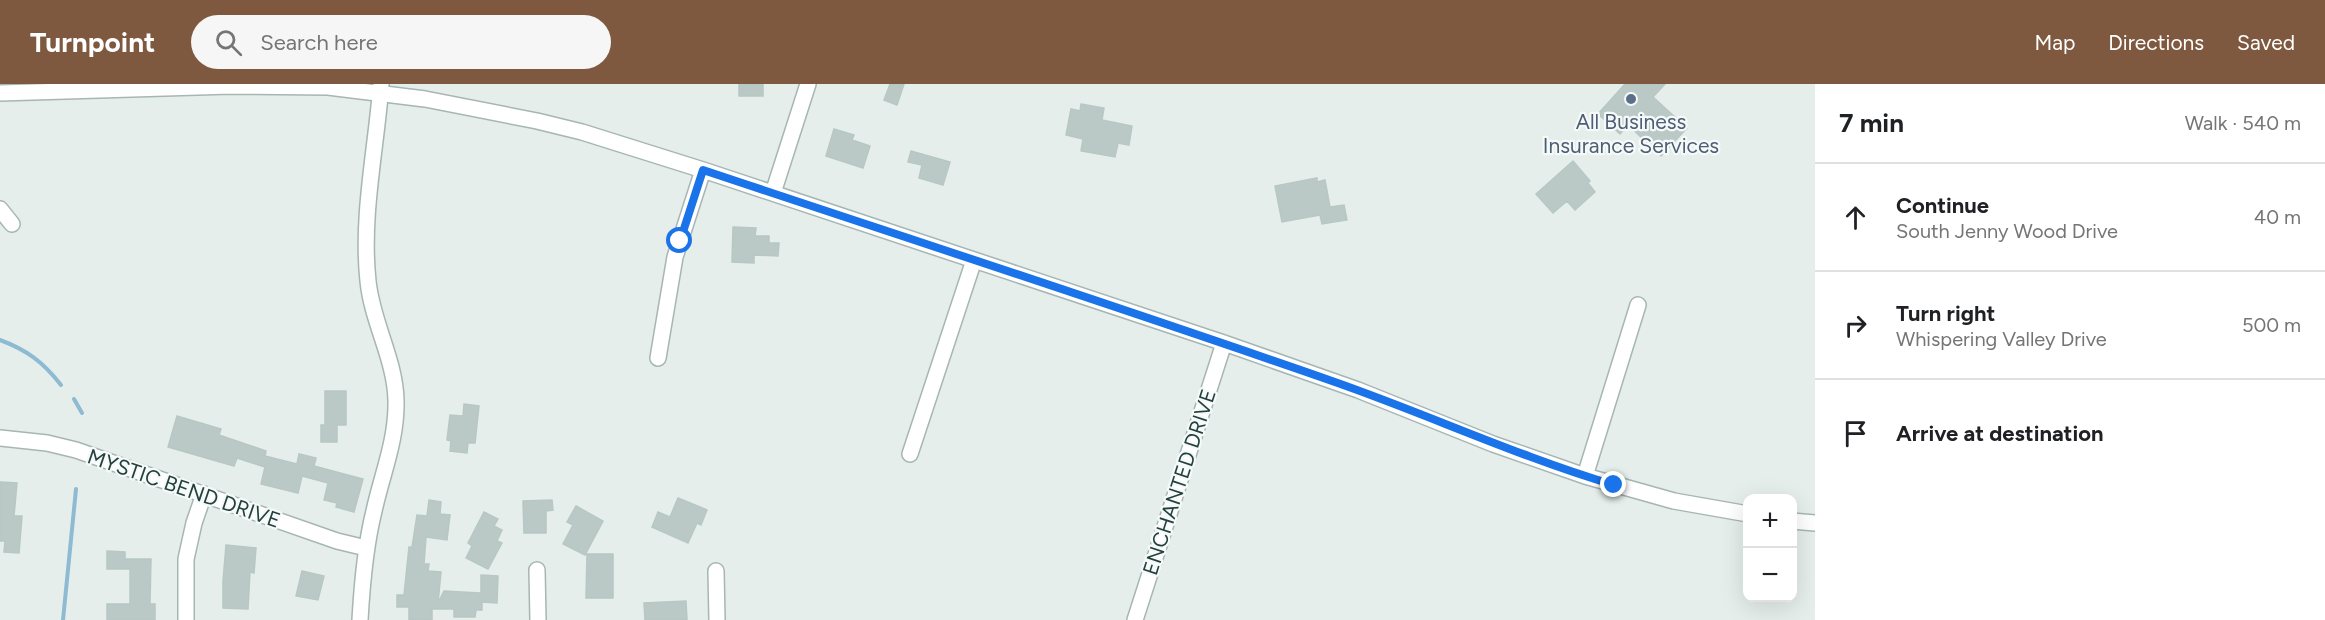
<!DOCTYPE html>
<html lang="en">
<head>
<meta charset="utf-8">
<style>
  body { margin:0; font-family:Figtree,sans-serif; background:#f6f6f6; color:#202124 }
  .controls { position:absolute; right:18px; bottom:18px; display:grid; overflow:hidden; border-radius:12px; box-shadow:0 6px 24px #0002 }
  .controls button { width:54px; height:54px; display:grid; place-items:center; padding:0; border:0; border-bottom:2px solid #e0e0e0; background:#fff; color:#202124; font:30px sans-serif }
  .stop { position:absolute; width:18px; height:18px; margin:-14px; border:4px solid #1a73e8; border-radius:50%; background:#fff }
  .stop.end { background:#1a73e8; border-color:#fff; box-shadow:0 2px 6px #0008 }
  .list { margin:0; padding:0; list-style:none }
  h2 { display:flex; justify-content:space-between; align-items:center; height:78px; margin:0; padding:0 24px; font-size:26px }
  h2 small { font-size:20px; font-weight:400; color:#757577 }
  .list li { display:grid; grid-template-columns:39px 1fr auto; gap:18px; align-items:center; box-sizing:border-box; height:108px; padding:0 24px; border-top:2px solid #e0e0e0 }
  .list b { display:block; font-size:22px; white-space:nowrap }
  .list p { margin:0; font-size:20px; white-space:nowrap; color:#757577 }
  .list em { font-size:20px; font-style:normal; color:#757577 }
  .icon { flex:none; width:33px; height:33px; fill:none; stroke:currentColor; stroke-width:2; stroke-linecap:round; stroke-linejoin:round }
  .map { position:relative; flex:none; width:1815px; height:536px; overflow:hidden }
  header { display:flex; align-items:center; gap:36px; box-sizing:border-box; height:84px; padding:0 30px; background:#7e593f; color:#fff }
  header strong { font-size:28px }
  nav { display:flex; gap:33px; margin-inline-start:auto; font-size:21px }
  .search { width:420px; height:54px; background:#f6f6f6; display:flex; align-items:center; gap:15px; box-sizing:border-box; padding:0 21px; border-radius:33px; color:#757577; font-size:22px }
  main { display:flex }
  aside { flex:1; background:#fff }
  .map>svg:first-child { display:block }
  .lines { fill:none; stroke-linecap:round; stroke-linejoin:round }
  .stream { stroke:#8ebbd2; stroke-width:4 }
  .building { fill:#bac9c5; stroke:#b7c8c4; stroke-width:1.5 }
  .minor-casing { stroke:#a7b6b3; stroke-width:18 }
  .minor { stroke:#fff; stroke-width:15 }
  .route { stroke:#1a73e8; stroke-width:8 }
  .service-dot { fill:#5c6f8a; stroke:#f5faf9; stroke-width:2 }
  .labels { text-anchor:middle; dominant-baseline:central; stroke-width:4.5; stroke-linejoin:round; paint-order:stroke }
  .service-label { font-size:21px; fill:#4e5e75; stroke:#f5faf9 }
  .street-label { font-size:21px; fill:#24403d; stroke:#f5faf9 }
</style>
</head>
<body>
<header>
<strong>Turnpoint</strong>
<div class="search"><svg class="icon" aria-label="search" viewBox="0 0 24 24"><circle cx="10" cy="10" r="6"/><path d="M15 15l6 6"/></svg>Search here</div>
<nav><a>Map</a><a>Directions</a><a>Saved</a></nav>
</header>
<main>
<div class="map">
<svg width="1815" height="536" viewBox="0 0 1815 536">
  <rect width="100%" height="100%" fill="#e5eeeb"/>
  <g class="lines">
    <path class="stream" d="M0,256C27,266 43,278 61,301
      M74,315L82,329
      M63,536L76,405"/>
  </g>
  <path class="building" d="M739,0H763V12H739Z
    M890,0H904L897,21L884,16Z
    M1625,0H1665L1653,13L1687,44L1661,72L1628,41L1620,50L1598,30Z
    M1081,20L1104,24L1102,36L1132,42L1129,61L1118,59L1115,73L1081,67L1083,55L1066,51L1071,25L1080,27Z
    M834,45L854,51L852,56L870,62L863,84L826,72Z
    M911,67L950,78L943,101L919,94L922,81L908,78Z
    M1573,77L1590,97L1588,99L1595,108L1575,126L1567,117L1553,129L1536,110Z
    M1317,94V98L1325,96L1330,123L1344,121L1347,136L1322,140L1320,131L1282,138L1275,102Z
    M733,143L756,144L755,152H769V159H779L778,172L754,171V179L732,178Z
    M325,307H346V341H337V358H321V341H325Z
    M464,320L479,322L475,359H468L467,369L450,367L451,357L447,356L450,331L463,332Z
    M177,332L221,345L219,351L266,367L265,372L297,380L299,370L316,374L314,382L363,395L354,428L336,423L337,419L324,416L328,399L302,392L298,409L261,400L265,383L237,374L234,382L168,363Z
    M0,398L17,399L14,432H22L19,469L4,468L5,457H0Z
    M678,414L707,426L701,441L697,439L688,459L652,443L658,428L670,433Z
    M429,416L441,418L440,430L450,431L447,456L426,453L424,480H429L428,487L441,488L438,519L444,507L481,509V491L498,492L497,519L482,518V526H476L475,533H454V525H432V536H409V523H397V511H404L409,463H412L417,431L427,432Z
    M552,416L553,426L546,427V449H524L523,417Z
    M576,422L603,437L585,471L563,460L573,441L567,438Z
    M484,428L498,435L494,442L502,446L497,457L502,459L488,485L466,474L472,462L468,459Z
    M226,461L256,464L254,489L250,488L248,525L223,524V497Z
    M107,467L125,468V475H151L150,520H155V536H107V520H130V485H107Z
    M587,470H613V514H586Z
    M302,487L324,492L318,516L296,512Z
    M686,517L687,536H645L644,519Z"/>
  <g class="lines">
    <g class="minor-casing">
      <path id="minor" d="M0,9L231,2L328,3L425,15L537,37L582,48L703,86L1224,259L1358,306L1493,360L1585,392L1674,417L1748,430
        M773,109L808,0
        M0,125L12,140
        M658,274L675,173L703,86
        M0,354L47,359L76,366L337,457L366,464
        M910,370L974,176
        M1585,392L1638,221
        M1792,437L1815,439
        M537,486L538,536
        M716,487L717,536
        M186,536V475L194,439L204,410
        M360,536C362,500 365,463 374,427C382,390 397,356 396,316C395,275 372,238 368,197C361,132 376,66 381,1
        M1135,536L1224,259"/>
    </g>
    <use href="#minor" class="minor"/>
  </g>
  <g class="lines">
    <path class="route" d="M680,157L703,86C913,156 1123,224 1332,297C1427,330 1517,372 1614,401"/>
  </g>
  <circle class="service-dot" cx="1631" cy="15" r="6"/>
  <g class="labels">
    <g class="service-label">
      <text x="1631" y="37">All Business<tspan x="1631" dy="24">Insurance Services</tspan></text>
    </g>
    <g class="street-label">
      <text transform="translate(1179 398) rotate(-72)">ENCHANTED DRIVE</text>
      <text transform="translate(184 404) rotate(19)">MYSTIC BEND DRIVE</text>
    </g>
  </g>
</svg>
<div class="controls">
<button>+</button>
<button>−</button>
</div>
<div class="stop" style="left:680px;top:157px"></div>
<div class="stop end" style="left:1614px;top:401px"></div>
</div>
<aside>
<h2>7 min<small>Walk · 540 m</small></h2>
<ul class="list">
<li><svg class="icon" aria-label="ahead" viewBox="0 0 24 24"><path d="M12 20V5M6 11l6-6 6 6"/></svg><div><b>Continue</b><p>South Jenny Wood Drive</p></div><em>40 m</em></li>
<li><svg class="icon" aria-label="right" viewBox="0 0 24 24"><path d="M7 20v-9h11M14 6l5 5-5 5"/></svg><div><b>Turn right</b><p>Whispering Valley Drive</p></div><em>500 m</em></li>
<li><svg class="icon" aria-label="arrive" viewBox="0 0 24 24"><path d="M6 21V4h12l-3 4 3 4H6"/></svg><div><b>Arrive at destination</b></div></li>
</ul>
</aside>
</main>
</body>
</html>
